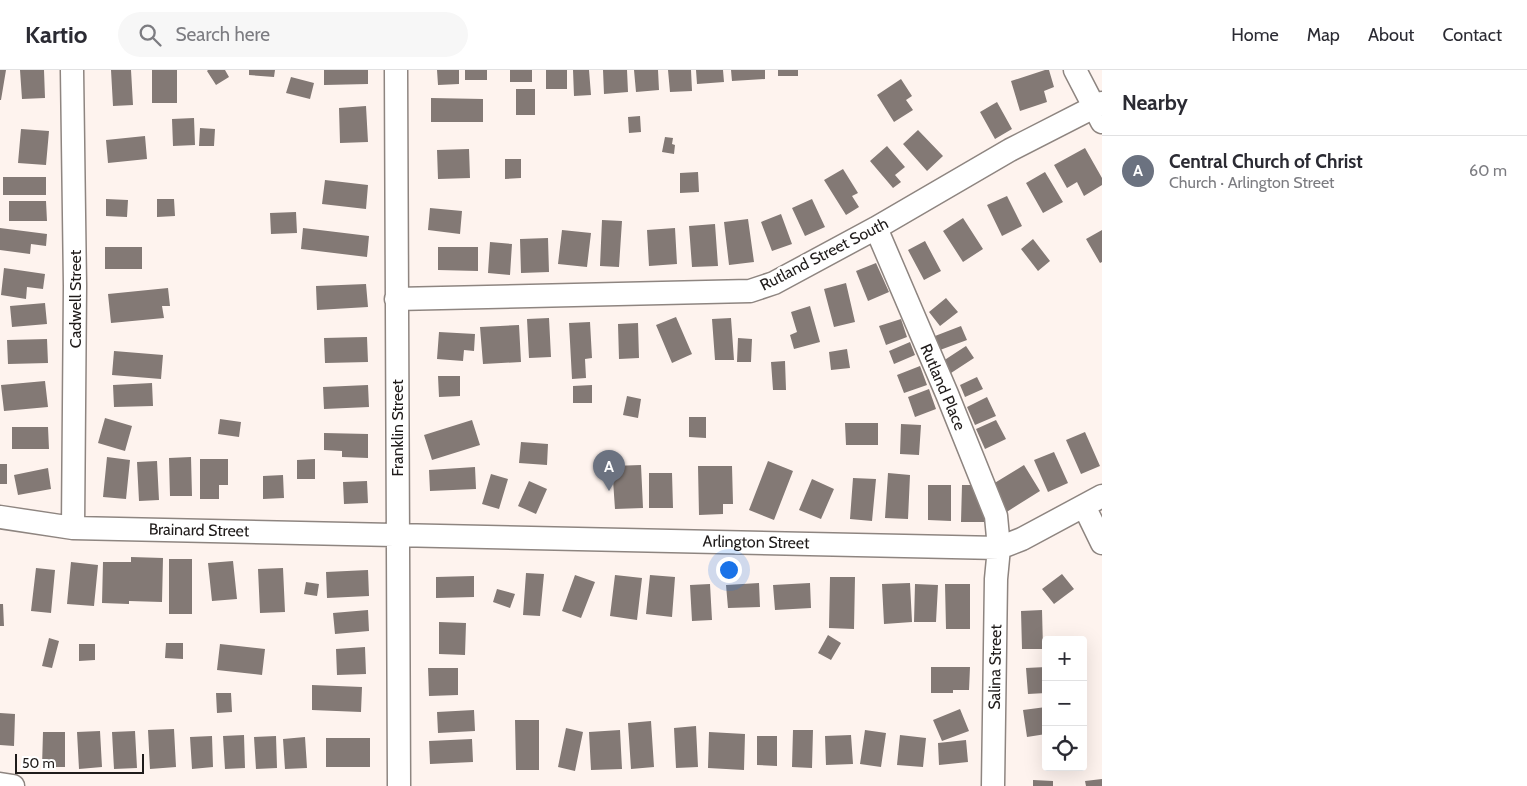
<!DOCTYPE html>
<html lang="en">
<head>
<meta charset="utf-8">
<style>
  body { margin:0; font-family:Cabin,sans-serif; background:#f7f7f7; color:#2b2b33 }
  .controls { position:absolute; right:15px; bottom:15px; display:grid; overflow:hidden; border-radius:5px; box-shadow:0 5px 20px #0002 }
  .controls button { width:45px; height:45px; display:grid; place-items:center; padding:0; border:0; border-bottom:1px solid #e1e1e2; background:#fff; color:#2b2b33; font:25px sans-serif }
  .scale { position:absolute; left:15px; bottom:12px; width:129px; box-sizing:border-box; padding-left:5px; border:2px solid #1f1b1a; border-top:0; font-size:14px; line-height:18px; white-space:nowrap; color:#1f1b1a; -webkit-text-stroke:4px #fff; paint-order:stroke }
  .you { position:absolute; left:728px; top:499px; width:18px; height:18px; margin:-12px; border:4px solid #fff; border-radius:50%; background:#1a73e8; box-shadow:0 0 0 8px #1a73e833 }
  .badge { display:grid; place-items:center; width:32px; height:32px; border-radius:50%; background:#2563eb; color:#fff; font-size:16px; font-weight:700 }
  .pin { position:absolute; translate:-50% -41px; filter:drop-shadow(0 1px 2px #0008) }
  .pin::after { content:''; position:absolute; top:26px; width:18px; height:15px; background:inherit; clip-path:polygon(0 0,100% 0,50% 100%) }
  .list { margin:0; padding:0; list-style:none }
  h2 { display:flex; justify-content:space-between; align-items:center; height:65px; margin:0; padding:0 20px; font-size:21px }
  h2 small { font-size:16px; font-weight:400; color:#7c7c81 }
  .list li { display:grid; grid-template-columns:32px 1fr auto; gap:15px; align-items:center; box-sizing:border-box; height:70px; padding:0 20px; border-top:1px solid #e1e1e2 }
  .list b { display:block; font-size:19px; white-space:nowrap }
  .list p { margin:0; font-size:16px; white-space:nowrap; color:#7c7c81 }
  .list em { font-size:16px; font-style:normal; color:#7c7c81 }
  .icon { flex:none; width:28px; height:28px; fill:none; stroke:currentColor; stroke-width:2; stroke-linecap:round; stroke-linejoin:round }
  .map { position:relative; flex:none; width:1102px; height:716px; overflow:hidden }
  header { display:flex; align-items:center; gap:30px; box-sizing:border-box; height:70px; padding:0 25px; background:#fff; border-bottom:1px solid #e1e1e2 }
  header strong { font-size:24px }
  nav { display:flex; gap:28px; margin-inline-start:auto; font-size:18px }
  .search { width:350px; height:45px; background:#f7f7f7; display:flex; align-items:center; gap:12px; box-sizing:border-box; padding:0 18px; border-radius:28px; color:#7c7c81; font-size:19px }
  main { display:flex }
  aside { flex:1; background:#fff }
  .map>svg:first-child { display:block }
  .building { fill:#837975 }
  .lines { fill:none; stroke-linecap:round; stroke-linejoin:round }
  .minor-casing { stroke:#8e8580; stroke-width:25 }
  .minor { stroke:#fff; stroke-width:22 }
  .labels { text-anchor:middle; dominant-baseline:central; stroke-width:5; stroke-linejoin:round; paint-order:stroke }
  .street-label { font-size:16px; fill:#1f1b1a; stroke:#fff }
</style>
</head>
<body>
<header>
<strong>Kartio</strong>
<div class="search"><svg class="icon" aria-label="search" viewBox="0 0 24 24"><circle cx="10" cy="10" r="6"/><path d="M15 15l6 6"/></svg>Search here</div>
<nav><a>Home</a><a>Map</a><a>About</a><a>Contact</a></nav>
</header>
<main>
<div class="map">
<svg width="1102" height="716" viewBox="0 0 1102 716">
  <rect width="100%" height="100%" fill="#fef3ee"/>
  <path class="building" d="M0,0H6L1,30H0Z
    M20,0H44L45,28L22,29Z
    M111,0H131L133,35L113,36Z
    M152,0H177V33H152Z
    M208,0H225L229,7L216,15L207,1Z
    M249,0H275L274,7L249,5Z
    M324,0H368V14L324,15Z
    M437,0H459V14L438,15Z
    M465,0H487V10H465Z
    M510,0H532V12H510Z
    M546,0H567V19H546Z
    M573,0H589L591,25L574,26Z
    M603,0H627L628,22L604,24Z
    M634,0H658L659,20L636,22Z
    M668,0H691L692,21L670,22Z
    M696,0H723L724,12L697,14Z
    M731,0H765V9L732,11Z
    M778,0H798V6H778Z
    M1045,0H1049L1054,17L1044,21L1047,32L1020,41L1011,11Z
    M291,7L314,13L310,29L286,23Z
    M901,9L912,26L906,30L913,40L894,52L877,25Z
    M516,19H535V45H516Z
    M431,28L483,29V52H431Z
    M997,32L1012,59L995,69L980,42Z
    M366,36L368,72L340,73L339,38Z
    M640,46L641,62L629,63L628,47Z
    M194,48L195,75L173,76L172,49Z
    M200,58L215,59L214,76H199Z
    M21,59L49,61L46,95L18,93Z
    M918,60L943,86L927,101L903,74Z
    M145,66L147,89L108,93L106,70Z
    M665,67L673,68L672,74L675,75L674,84L662,82Z
    M887,76L905,97L895,105L901,112L893,118L870,91Z
    M1085,78L1102,108V115L1084,126L1077,112L1067,118L1054,95Z
    M469,79L470,108L438,109L437,80Z
    M505,89H521V108L505,109Z
    M843,99L858,123L852,126L859,137L846,145L824,110Z
    M698,102L699,122L680,123V103Z
    M1045,102L1063,132L1043,143L1026,113Z
    M3,107H46V125H3Z
    M325,110L368,115L366,139L322,134Z
    M1007,126L1022,156L1002,166L987,135Z
    M106,129L128,130L127,147L106,146Z
    M157,129H174L175,146L157,147Z
    M812,129L825,157L805,166L792,138Z
    M9,131H46L47,151H9Z
    M430,138L462,141L460,164L428,160Z
    M296,142L297,163L271,164L270,143Z
    M781,144L792,174L772,181L761,152Z
    M963,148L983,179L963,192L943,161Z
    M748,149L754,192L729,195L724,152Z
    M602,150L622,151L619,197L600,196Z
    M715,154L718,196L692,197L689,156Z
    M0,158L47,164L46,176L31,174L30,184L0,180Z
    M303,158L369,166L367,187L301,179Z
    M675,158L677,194L649,196L647,160Z
    M562,160L591,163L587,197L558,194Z
    M1102,160V192L1100,193L1086,169Z
    M548,168L549,202L521,203L520,169Z
    M1033,169L1050,191L1038,201L1021,179Z
    M925,171L941,201L924,210L908,180Z
    M490,172L512,174L510,205L488,203Z
    M105,177H142V199H105Z
    M438,177H478V201L438,200Z
    M876,193L889,222L868,231L856,201Z
    M4,198L45,204L43,219L27,217L26,229L1,225Z
    M846,213L855,252L834,257L824,219Z
    M366,214L368,237L317,240L316,216Z
    M168,218L170,236H162L164,248L111,253L108,224Z
    M946,228L958,242L940,256L929,242Z
    M45,233L47,254L12,257L10,236Z
    M810,236L820,272L794,279L790,265L797,262L791,242Z
    M676,247L692,284L672,293L656,255Z
    M549,248L551,287L529,288L527,249Z
    M731,248L734,290H715L712,249Z
    M901,249L907,267L886,275L879,256Z
    M590,252L592,288L585,289L586,308L572,309L569,253Z
    M638,253L639,288L619,289L618,254Z
    M519,255L521,292L483,294L480,257Z
    M961,256L967,270L940,280L935,266Z
    M439,262L475,264L474,281L464,280L463,291L437,289Z
    M367,267L368,292L325,293L324,268Z
    M738,268L752,269L751,292H737Z
    M47,269L48,293L8,294L7,270Z
    M910,272L915,285L894,294L889,281Z
    M966,276L974,288L951,303L943,291Z
    M847,279L850,298L831,300L829,282Z
    M114,281L163,285L161,309L112,305Z
    M785,291L786,320H773L771,292Z
    M920,296L927,315L904,323L897,305Z
    M438,306H460V326L439,327Z
    M977,307L983,319L965,327L960,315Z
    M45,311L48,337L4,341L1,315Z
    M152,313L153,336L114,337L113,315Z
    M368,315L369,337L324,339L323,317Z
    M592,315V333H573V316Z
    M929,319L936,339L915,347L908,327Z
    M627,326L641,329L638,348L623,345Z
    M987,327L996,346L975,355L967,337Z
    M689,347H706V368L689,367Z
    M105,348L132,356L125,381L98,373Z
    M220,349L241,352L239,367L218,364Z
    M472,350L480,375L432,390L424,365Z
    M996,350L1006,369L985,379L976,359Z
    M845,353H878V375H846Z
    M901,354L921,355L919,385L900,384Z
    M12,357H48L49,379H12Z
    M1085,362L1100,396L1081,404L1066,370Z
    M324,363L368,364V388L342,387V381L324,380Z
    M521,372L548,374L547,395L519,393Z
    M1054,382L1068,413L1048,422L1034,390Z
    M107,387L130,390L126,429L103,427Z
    M191,387L192,426H170L169,388Z
    M200,389H228V415H219V429H200Z
    M315,389V409H297V390Z
    M157,391L159,430L139,431L137,392Z
    M768,391L793,401L774,450L749,440Z
    M0,394H7V414H0Z
    M641,395L643,438L615,439L612,396Z
    M1024,395L1040,421L1005,443L988,417Z
    M698,396H732L733,434H723V444L699,445Z
    M475,397L476,419L430,421L429,400Z
    M48,398L51,419L18,425L14,405Z
    M649,403H672L673,438H649Z
    M888,403L910,405L908,449L885,448Z
    M491,404L508,409L499,439L482,434Z
    M283,405L284,428L263,429V406Z
    M853,408L876,409L872,451L850,449Z
    M812,409L834,419L821,449L799,440Z
    M367,411L368,433L344,434L343,412Z
    M529,411L547,419L536,444L518,436Z
    M928,415H951V451L928,450Z
    M962,415H980L985,428V452H961Z
    M131,487L163,488L162,532L129,531V534L102,533L103,492H131Z
    M169,489H192V544H169Z
    M233,491L237,529L212,531L208,493Z
    M71,492L98,495L94,536L67,534Z
    M36,498L55,500L51,543L31,541Z
    M283,498L285,542L260,543L258,499Z
    M368,500L369,526L327,528L326,502Z
    M526,503L544,504L540,546L523,545Z
    M1062,504L1074,519L1054,534L1042,519Z
    M575,505L595,512L581,548L562,541Z
    M615,505L642,508L637,550L610,546Z
    M650,505L675,507L672,547L646,544Z
    M474,506V527L436,528V507Z
    M830,507H855L854,559L829,558Z
    M306,512L319,514L317,526L304,524Z
    M759,513L760,537L728,538L726,515Z
    M810,513L811,538L775,540L773,515Z
    M910,513L912,552L884,554L882,514Z
    M710,514L712,550L692,551L690,515Z
    M915,514L938,515L936,552H914Z
    M945,514H970V559H946Z
    M497,519L515,524L510,538L493,532Z
    M0,534H3L4,556H0Z
    M368,540L369,561L335,564L333,543Z
    M1042,540L1043,579H1022L1021,541Z
    M439,552L466,553L465,585L439,584Z
    M828,565L841,573L831,590L818,583Z
    M49,568L59,571L52,598L42,596Z
    M166,573H183V589L165,588Z
    M79,574H95V590L79,591Z
    M220,574L265,579L262,605L217,600Z
    M365,577L366,604L337,605L336,579Z
    M931,597H970L969,620H953V623H931Z
    M1046,597V623L1028,624L1026,598Z
    M428,598H458V625L429,626Z
    M312,615L362,617L361,642L312,640Z
    M216,623H231L232,642L217,643Z
    M1046,637V664L1027,667L1023,640Z
    M960,639L969,661L942,671L933,650Z
    M474,640L475,661L438,663L437,642Z
    M0,643L15,644L14,676L0,675Z
    M515,650H539V700H516Z
    M651,651L654,697L631,699L628,653Z
    M696,656L698,697L676,698L674,658Z
    M566,658L583,662L575,701L558,697Z
    M174,659L176,697L150,699L148,660Z
    M620,660L622,699L591,700L589,662Z
    M793,660H813L812,698L792,697Z
    M865,660L886,663L881,697L860,694Z
    M100,661L102,697L79,699L77,662Z
    M135,661L137,698L114,699L112,662Z
    M43,662H65V697H42Z
    M709,662L745,664L744,700L708,698Z
    M244,665L245,698L225,699L223,666Z
    M851,665L853,694L826,695L825,666Z
    M900,665L926,668L923,697L897,695Z
    M212,666L213,697L192,699L190,667Z
    M276,666L277,698L256,699L254,667Z
    M757,666H777V696L757,695Z
    M305,667L307,698L285,699L283,669Z
    M326,668H370V697H326Z
    M472,669L473,692L430,694L429,671Z
    M966,670L968,692L939,695L938,673Z
    M1102,709V716H1086L1085,711Z
    M1033,710L1053,711V716H1033Z"/>
  <g class="lines">
    <g class="minor-casing">
      <path id="minor" d="M72,0L75,216L73,458
        M396,0L399,716
        M1075,0L1102,52
        M876,158L947,324L996,446L999,478L996,509L993,716
        M396,229L750,221L774,213L876,158L1010,80L1102,33
        M1084,436L1102,473
        M0,447L73,458L999,478L1022,469L1102,426
        M0,714L13,716"/>
    </g>
    <use href="#minor" class="minor"/>
  </g>
  <g class="labels">
    <g class="street-label">
      <text transform="translate(824 184) rotate(-27)">Rutland Street South</text>
      <text transform="translate(75 229) rotate(-90)">Cadwell Street</text>
      <text transform="translate(943 317) rotate(67)">Rutland Place</text>
      <text transform="translate(397 358) rotate(-90)">Franklin Street</text>
      <text transform="translate(199 460) rotate(1)">Brainard Street</text>
      <text transform="translate(756 472) rotate(1)">Arlington Street</text>
      <text transform="translate(995 597) rotate(-89)">Salina Street</text>
    </g>
  </g>
</svg>
<div class="controls">
<button>+</button>
<button>−</button>
<button><svg class="icon" aria-label="locate" viewBox="0 0 24 24"><circle cx="12" cy="12" r="6"/><path d="M12 2v4M12 18v4M2 12h4M18 12h4"/></svg></button>
</div>
<div class="scale">50 m</div>
<div class="you"></div>
<div class="pin badge" style="left:609px;top:421px;background:#6b7280">A</div>
</div>
<aside>
<h2>Nearby<small></small></h2>
<ul class="list">
<li><span class="badge" style="background:#6b7280">A</span><div><b>Central Church of Christ</b><p>Church · Arlington Street</p></div><em>60 m</em></li>
</ul>
</aside>
</main>
</body>
</html>
